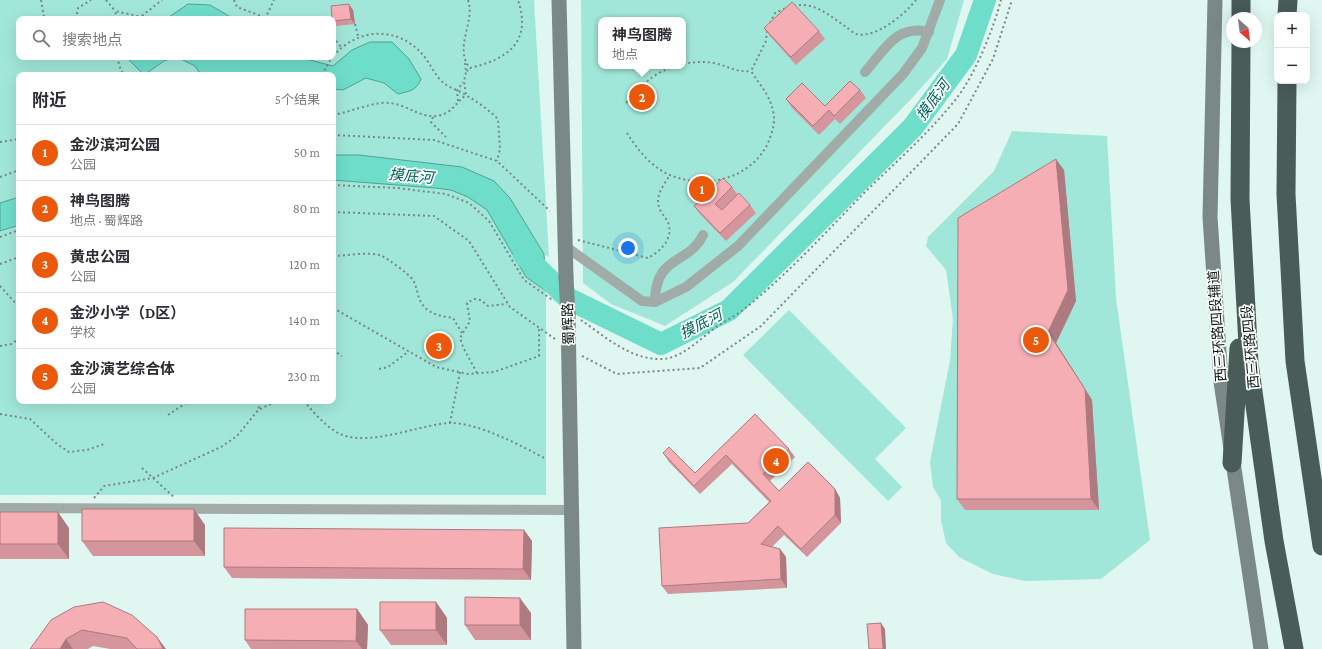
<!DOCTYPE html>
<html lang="zh">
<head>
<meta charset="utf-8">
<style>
  body { margin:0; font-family:"Crimson Pro","Noto Sans SC",serif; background:#f2f2f3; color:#2b2b33 }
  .controls { position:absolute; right:12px; top:12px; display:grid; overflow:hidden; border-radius:8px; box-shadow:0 4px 16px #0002 }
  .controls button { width:36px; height:36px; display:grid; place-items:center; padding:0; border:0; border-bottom:1px solid #e1e1e2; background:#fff; color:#2b2b33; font:20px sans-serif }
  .compass { position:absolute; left:1226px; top:12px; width:36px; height:36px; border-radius:50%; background:#fff; box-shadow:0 4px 16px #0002; rotate:152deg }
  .you { position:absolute; left:628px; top:248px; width:14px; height:14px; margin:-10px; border:3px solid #fff; border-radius:50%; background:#1a73e8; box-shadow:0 0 0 6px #1a73e833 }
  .badge { display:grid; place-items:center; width:26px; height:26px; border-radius:50%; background:#ea580c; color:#fff; font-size:13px; font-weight:700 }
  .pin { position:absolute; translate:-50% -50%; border:2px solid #fff; box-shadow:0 1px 4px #0006 }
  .popup { position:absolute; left:598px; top:17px; width:88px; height:52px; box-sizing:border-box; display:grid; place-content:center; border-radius:8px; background:#fff; filter:drop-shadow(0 1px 3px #0005); font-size:13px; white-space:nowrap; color:#7c7c81 }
  .popup b { font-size:15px; color:#2b2b33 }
  .popup::after { content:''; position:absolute; left:50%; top:100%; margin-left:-8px; border:8px solid transparent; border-top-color:#fff }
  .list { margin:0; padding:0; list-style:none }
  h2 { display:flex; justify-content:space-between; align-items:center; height:52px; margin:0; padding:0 16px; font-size:17px }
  h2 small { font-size:13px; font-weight:400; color:#7c7c81 }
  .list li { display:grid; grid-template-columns:26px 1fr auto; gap:12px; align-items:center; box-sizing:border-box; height:56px; padding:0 16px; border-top:1px solid #e1e1e2 }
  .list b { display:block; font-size:15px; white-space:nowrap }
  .list p { margin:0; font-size:13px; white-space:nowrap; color:#7c7c81 }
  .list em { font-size:13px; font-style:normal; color:#7c7c81 }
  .icon { flex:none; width:22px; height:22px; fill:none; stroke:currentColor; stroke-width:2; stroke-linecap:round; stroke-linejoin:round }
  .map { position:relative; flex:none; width:1322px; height:649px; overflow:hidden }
  .search { position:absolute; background:#fff; box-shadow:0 4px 16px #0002; left:16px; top:16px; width:320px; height:44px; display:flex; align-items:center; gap:10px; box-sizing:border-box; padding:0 14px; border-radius:8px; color:#7c7c81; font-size:15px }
  .panel { position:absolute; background:#fff; box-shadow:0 4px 16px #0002; left:16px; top:72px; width:320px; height:332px; border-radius:8px }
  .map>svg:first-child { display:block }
  .green { fill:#a1e7d9; fill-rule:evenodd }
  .water { fill:#6eddca; stroke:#51a193 }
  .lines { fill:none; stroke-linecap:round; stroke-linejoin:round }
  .river { stroke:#6eddca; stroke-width:22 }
  .path { stroke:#788784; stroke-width:2; stroke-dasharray:2 3; stroke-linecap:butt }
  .street { stroke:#a1aba8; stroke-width:10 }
  .secondary { stroke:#7b8986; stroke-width:15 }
  .highway { stroke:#495c58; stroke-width:19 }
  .secondary-bridge { stroke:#7b8986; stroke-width:15 }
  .wall { fill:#d4969c }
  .shaded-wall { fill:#ac7a7f }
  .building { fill:#f6aeb5; stroke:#ac7a7f }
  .labels { text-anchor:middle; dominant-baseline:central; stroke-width:3.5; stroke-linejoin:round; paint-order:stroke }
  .street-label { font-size:14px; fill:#0e1614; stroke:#fafefd }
  .water-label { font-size:15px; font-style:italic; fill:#006357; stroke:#fafefd }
</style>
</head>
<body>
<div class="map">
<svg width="1322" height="649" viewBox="0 0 1322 649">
  <rect width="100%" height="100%" fill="#dff6f1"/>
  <path class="green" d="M0,0H534L549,257L544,254L510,198L494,181L462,167L359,155H333V75H19V197L0,203ZM19,19H333V57H19Z
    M581,0H964L947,59L913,97L733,282L665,326L611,304L583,283ZM601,20H683V66H601Z
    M1012,131L1107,136L1116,298L1150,540L1101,579L1025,581L993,574L959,557L946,543L941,520V501L933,487L930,462L950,360L953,319L946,270L926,246L928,237L994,171Z
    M333,180L435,188L451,190L468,197L487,210L526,277L546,291V495H0V231L19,225V401H333Z
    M789,310L906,428L875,459L902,487L888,501L743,355Z"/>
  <path class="water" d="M188,4L210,5L234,19H166Z
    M370,42H392L409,59L421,79C416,91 410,91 398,94L384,83L366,78L343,90L333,89V75C319,75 304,72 291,75H201L195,66L177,57H308L310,60L333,66L352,50Z
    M130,57H176L164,61L144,75L129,60Z
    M333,155H359L462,167L494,181L510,198L544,254L546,291L526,277L487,210L468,197L451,190L435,188L333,180Z
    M19,197V225L0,231V203Z"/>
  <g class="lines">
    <path class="river" d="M524,255L569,299L661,344L729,310L913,127L966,55L985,0"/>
    <path class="path" d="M41,0L44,17
      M106,0L115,11
      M234,0L237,7L269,19
      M468,0C476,21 453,48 470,68C508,59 532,42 518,0
      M794,6C814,1 830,16 846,27C849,29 853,33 856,34C876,39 905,14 916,0
      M76,19L78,8L91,0
      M117,19L115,11L142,17
      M138,19L162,0
      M265,19L274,0
      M770,23L775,13L788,7
      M355,24L358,36
      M333,37L341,47
      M333,56C358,28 397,25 423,55C430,63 436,78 445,84C450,88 458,90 464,94C476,101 488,109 498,119L500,149L497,161
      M117,57L121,71L125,75
      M465,63L466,72L470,68
      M683,64C694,62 703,61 714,63C728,66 737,73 751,71
      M322,75L332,57
      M458,101L457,91L463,82
      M626,103C643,85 652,73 676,66
      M333,115C349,112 365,105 381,103C408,100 423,126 448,112C455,107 459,100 466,95L464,81L466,72
      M433,117L431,122L446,137
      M627,133C637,149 651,167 670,175C705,190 751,179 768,143C772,133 776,122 773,111C770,95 759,84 751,71L766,41L767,31
      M333,135L434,140L497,161L550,211
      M0,142L19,139
      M0,177L19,170
      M333,185L397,188L446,194L469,203L489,221L524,280L554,301
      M333,212L434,216L469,241L510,307L555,339
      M0,237L19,230
      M578,240L648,258C659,252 672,241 669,226C668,219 661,214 659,207C655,196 664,184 670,175
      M333,256C345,256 371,251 382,256C388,259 409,274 413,280C417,287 417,294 420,300C426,314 440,316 453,318L462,333
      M0,264L19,257
      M0,286L19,307
      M333,308L436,367L468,374L494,372L539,356V327
      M581,320C604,336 631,360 661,359C681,359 700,339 715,328C724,321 734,317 743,310C787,275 826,232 865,192C896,162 929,133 956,99C975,75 993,30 1001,0
      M0,346L11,344L19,339
      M333,350L342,356
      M582,356L617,374L700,368L761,326L958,124L993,59L1012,0
      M379,369L388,367L409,351
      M477,373L463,347L460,338L470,321L467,303L474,299L481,300L488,306L507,304
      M304,401C314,413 326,427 340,434C370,447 418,425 449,423C477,422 522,446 546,459
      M260,409L277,401
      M0,414L30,419L57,444L69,452L87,450L104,444
      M168,415L189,401
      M450,423L460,372
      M142,468L175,498
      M94,498L104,486L153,478L221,447L237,436L259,409L258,401"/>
    <path class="street" d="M865,72C885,50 896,24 929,32
      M565,246L642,301L655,302L686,287L738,246L903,74L922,48L940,0
      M655,302C655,254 689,265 703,235
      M0,508L572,510"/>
    <path class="secondary" d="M559,0L566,277
      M1215,0L1210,217L1221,382L1261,649
      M568,315L574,649"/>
    <path class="highway" d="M1287,15L1288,0
      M1241,18V0
      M1241,42L1240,199L1249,363L1274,541L1294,649
      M1287,81L1286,194L1295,361L1322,546
      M1232,463L1239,348"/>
    <path class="secondary-bridge" d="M566,277L568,315"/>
  </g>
  <path class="wall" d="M353,10L355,24L336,26L333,21V19Z
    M764,28L819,31L825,39L796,65L770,36Z
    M860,90L866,98L840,124L835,119L819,135L792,108L786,99L825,106Z
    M1064,170L1076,301L1056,343L1092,400L1099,510H965L957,499Z
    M732,187L738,195L750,205L756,213L726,241L700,214L694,206Z
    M755,414L789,449L795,457L770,481L779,491L835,489L840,498L841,523L807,557L784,535L772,547L780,549L786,557L787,588L668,594L662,586L748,523L769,502L732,464L700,494L669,462L663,453L695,473Z
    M0,512L69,528V559H0Z
    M205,525V556H93L82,541Z
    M524,530L532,541L531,580L232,578L224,567Z
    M436,602L447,618V645H391L380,630Z
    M74,607L166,649H110L93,646L88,649H30Z
    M357,609L368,625L367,649H251L245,640Z
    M531,613V640H475L465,625Z"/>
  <path class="shaded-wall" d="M349,4L353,10L355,24L351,19Z
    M1056,159L1064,170L1076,301L1056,343L1092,400L1099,510L1091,499L1048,332Z
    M835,489L840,498L841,523L835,515Z
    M194,509L205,525V556L194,541Z
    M58,512L69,528V559L58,544Z
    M524,530L532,541L531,580L523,569Z
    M780,549L786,557L787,588L781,579Z
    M520,598L531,613V640L520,625Z
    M436,602L447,618V645L436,630Z
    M357,609L368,625L367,649H362L356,641Z
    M881,623L885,629L886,649H883Z
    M157,637L166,649H163Z
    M66,639L73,649H60Z"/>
  <path class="building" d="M792,2L819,31L791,57L764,28Z
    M349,4L351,19L333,21V19H332L331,6Z
    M850,81L860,90L834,116L829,110L813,126L786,99L802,83L825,106Z
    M1056,159L1068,290L1048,332L1085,389L1091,499H957L958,218Z
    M723,178L732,187L715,204L722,210L739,193L750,205L720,233L694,206Z
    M755,414L789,449L763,474L779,491L808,462L835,489V515L801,549L778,526L761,544L780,549L781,579L662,586L659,528L748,523L771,501L726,455L694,486L663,453L669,447L695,473Z
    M82,509H194V541H82Z
    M0,512H58V544H0Z
    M224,528L524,530L523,569L224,567Z
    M465,597L520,598V625H465Z
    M103,602L132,615L157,637L163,649H137L127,638L82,630L66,639L60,649H30L51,620L74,607Z
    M380,602H436V630H380Z
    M245,609H357L356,641L245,640Z
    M881,623L883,649H869L867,624Z"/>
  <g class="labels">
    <g class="street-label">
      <text transform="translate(568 324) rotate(-92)">蜀辉路</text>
      <text transform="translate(1217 326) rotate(-94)">西三环路四段辅道</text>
      <text transform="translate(1250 347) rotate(-95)">西三环路四段</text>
    </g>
    <g class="water-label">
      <text transform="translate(933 100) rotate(-54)">摸底河</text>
      <text transform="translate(411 176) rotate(5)">摸底河</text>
      <text transform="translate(701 324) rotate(-27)">摸底河</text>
    </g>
  </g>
</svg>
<div class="controls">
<button>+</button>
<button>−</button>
</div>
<svg class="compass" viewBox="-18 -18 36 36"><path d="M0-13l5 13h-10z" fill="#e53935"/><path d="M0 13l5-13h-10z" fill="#7c7c81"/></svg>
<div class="you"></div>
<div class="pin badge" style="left:702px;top:189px">1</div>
<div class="pin badge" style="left:642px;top:97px">2</div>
<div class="popup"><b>神鸟图腾</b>地点</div>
<div class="pin badge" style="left:439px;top:346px">3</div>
<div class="pin badge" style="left:776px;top:461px">4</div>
<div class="pin badge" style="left:1036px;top:340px">5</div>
<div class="search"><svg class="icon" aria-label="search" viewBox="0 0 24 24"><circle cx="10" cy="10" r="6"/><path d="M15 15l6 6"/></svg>搜索地点</div>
<section class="panel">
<h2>附近<small>5个结果</small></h2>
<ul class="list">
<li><span class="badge">1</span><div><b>金沙滨河公园</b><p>公园</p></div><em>50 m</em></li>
<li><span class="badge">2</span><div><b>神鸟图腾</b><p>地点 · 蜀辉路</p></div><em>80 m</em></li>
<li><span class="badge">3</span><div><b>黄忠公园</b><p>公园</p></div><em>120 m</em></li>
<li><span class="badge">4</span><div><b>金沙小学（D区）</b><p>学校</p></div><em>140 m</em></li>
<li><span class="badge">5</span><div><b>金沙演艺综合体</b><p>公园</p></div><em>230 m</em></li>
</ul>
</section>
</div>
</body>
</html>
